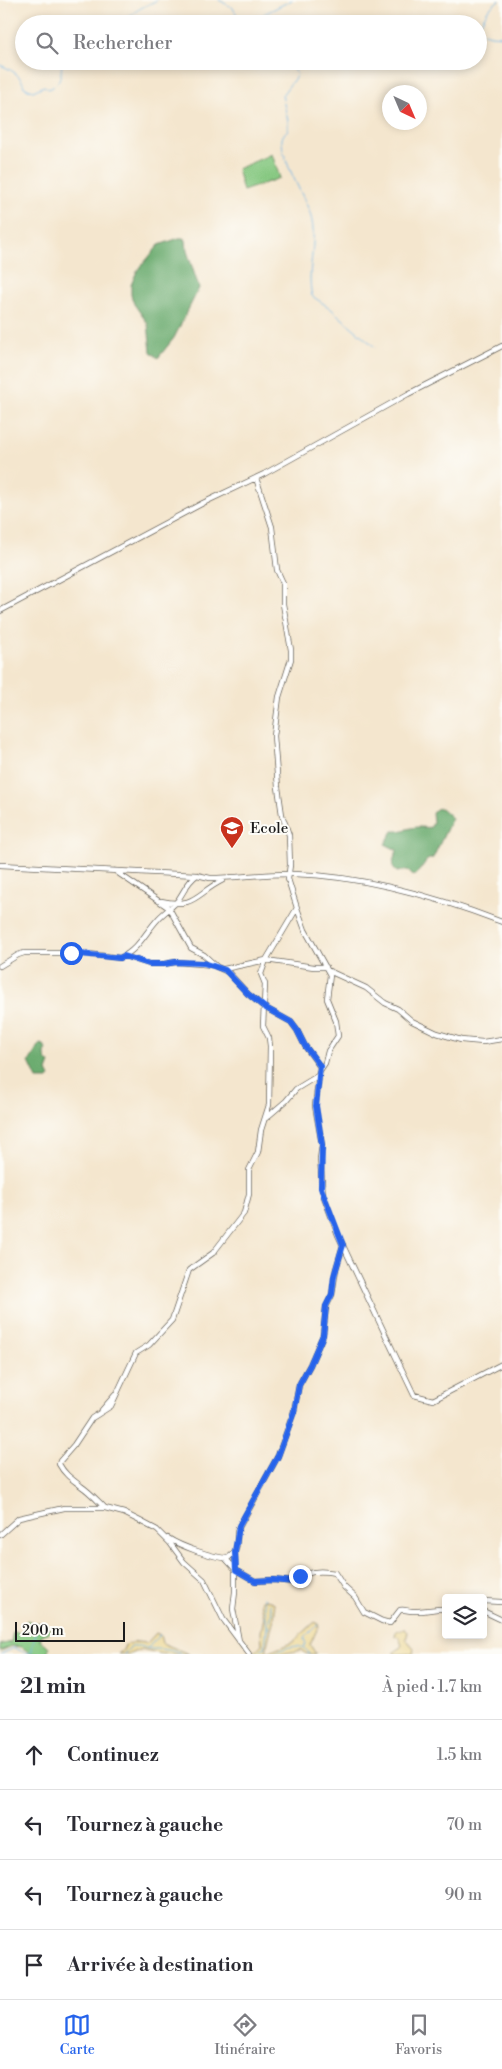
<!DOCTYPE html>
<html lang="fr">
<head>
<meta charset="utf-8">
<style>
  body { margin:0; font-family:"Libre Bodoni",serif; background:#f7f7f7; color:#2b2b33 }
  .controls { position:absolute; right:15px; bottom:15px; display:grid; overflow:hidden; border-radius:5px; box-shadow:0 2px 8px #0003 }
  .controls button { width:45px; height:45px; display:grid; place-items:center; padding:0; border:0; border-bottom:1px solid #e1e1e2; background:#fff; color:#2b2b33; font:25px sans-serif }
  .compass { position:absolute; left:382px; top:85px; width:45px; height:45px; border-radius:50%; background:#fff; box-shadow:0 2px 8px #0003; rotate:136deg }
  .scale { position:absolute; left:15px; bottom:12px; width:110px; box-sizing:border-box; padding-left:5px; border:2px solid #1c1c1c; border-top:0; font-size:14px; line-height:18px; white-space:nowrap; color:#1c1c1c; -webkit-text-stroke:4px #fdfcf7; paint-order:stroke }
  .stop { position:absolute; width:15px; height:15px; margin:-11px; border:4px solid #2563eb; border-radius:50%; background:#fff }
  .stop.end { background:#2563eb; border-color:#fff; box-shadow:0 1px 5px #0008 }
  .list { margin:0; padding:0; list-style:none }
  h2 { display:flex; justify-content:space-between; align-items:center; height:65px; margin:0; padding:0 20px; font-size:21px }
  h2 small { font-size:16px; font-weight:400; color:#7c7c81 }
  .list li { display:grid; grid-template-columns:32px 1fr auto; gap:15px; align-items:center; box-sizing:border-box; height:70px; padding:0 20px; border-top:1px solid #e1e1e2 }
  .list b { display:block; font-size:19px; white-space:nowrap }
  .list em { font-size:16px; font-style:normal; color:#7c7c81 }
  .icon { flex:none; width:28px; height:28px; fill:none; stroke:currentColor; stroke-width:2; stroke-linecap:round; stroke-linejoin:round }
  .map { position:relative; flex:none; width:502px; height:1654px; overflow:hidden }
  .search { position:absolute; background:#fff; box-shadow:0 2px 8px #0003; left:15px; right:15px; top:15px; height:55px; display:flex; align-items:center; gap:12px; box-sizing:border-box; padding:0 18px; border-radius:28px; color:#7c7c81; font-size:19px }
  .sheet { height:345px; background:#fff }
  nav { display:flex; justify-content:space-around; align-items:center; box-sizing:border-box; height:70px; border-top:1px solid #e1e1e2; background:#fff; font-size:14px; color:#7c7c81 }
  nav a { display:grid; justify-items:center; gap:2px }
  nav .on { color:#2563eb }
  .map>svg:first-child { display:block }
  .green { fill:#86c881; stroke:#51724e }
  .forest { fill:#6cac6f; stroke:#446446 }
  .sand { fill:#eeda9e; stroke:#857b5d }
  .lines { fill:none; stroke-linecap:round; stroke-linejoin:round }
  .stream { stroke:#6eb4e5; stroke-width:1 }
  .minor-casing { stroke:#68635a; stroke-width:6 }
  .minor { stroke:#fff; stroke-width:4.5 }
  .route { stroke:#2563eb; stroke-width:6 }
  .labels { text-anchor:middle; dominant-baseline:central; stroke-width:4; stroke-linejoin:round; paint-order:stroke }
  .poi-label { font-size:15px; fill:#1c1c1c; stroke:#fdfcf7; text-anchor:start }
</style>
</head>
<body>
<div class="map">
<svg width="502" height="1654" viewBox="0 0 502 1654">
  <rect width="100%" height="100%" fill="#fdfcf7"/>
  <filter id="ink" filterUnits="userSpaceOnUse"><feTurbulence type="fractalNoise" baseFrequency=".02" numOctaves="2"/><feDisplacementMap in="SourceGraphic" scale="10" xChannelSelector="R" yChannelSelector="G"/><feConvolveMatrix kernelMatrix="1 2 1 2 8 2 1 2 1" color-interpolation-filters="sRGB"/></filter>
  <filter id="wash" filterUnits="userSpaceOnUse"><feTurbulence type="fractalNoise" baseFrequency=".0096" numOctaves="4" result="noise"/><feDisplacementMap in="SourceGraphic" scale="20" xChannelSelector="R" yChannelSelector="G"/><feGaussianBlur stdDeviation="1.12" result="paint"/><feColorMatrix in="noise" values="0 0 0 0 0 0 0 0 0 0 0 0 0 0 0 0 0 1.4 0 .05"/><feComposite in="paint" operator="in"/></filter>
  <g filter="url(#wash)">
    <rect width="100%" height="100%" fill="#f4e6ce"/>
    <path class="green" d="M272,154L280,178L243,191L237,169Z
      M27,1620L36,1624L38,1622L50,1628L51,1632L42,1635L40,1640L49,1648L48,1652L49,1654H31L22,1647L12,1646L0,1651V1645L11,1642L13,1632L23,1633Z"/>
    <path class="forest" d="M179,238H183L186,240L187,251L199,288L174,338L158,358L151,352L148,324L134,304L131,295V285L137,271L159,245Z
      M441,808L452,818L433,858L427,860L416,875L413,876L407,870L397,872C388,865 395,859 397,850L385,844L393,831C403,832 409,827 419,827C424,827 426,828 431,827L433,822L432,813L436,809Z
      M40,1044L44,1045L46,1050C44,1056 45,1059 50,1063L47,1071L50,1077L48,1079H37L29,1062Z"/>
    <path class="sand" d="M263,1599L273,1602C280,1615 265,1638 267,1653L293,1642L315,1622L319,1625L310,1645L316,1654H306L301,1650L282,1654H252L262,1644L261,1632L264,1617L261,1602Z
      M405,1629L408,1632L406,1639L414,1648L413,1654H394V1652L399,1649L402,1645L398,1636L395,1637L396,1631Z
      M156,1633L160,1635L162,1643L189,1654H162L142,1649L131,1654H118L123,1650L125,1645L137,1642L147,1643Z"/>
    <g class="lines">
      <path class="stream" d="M219,0L233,8L242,24
        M127,24C128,11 147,6 157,0
        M256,24L264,14L292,0
        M478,28L488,10L499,0
        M478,31L491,35L502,36
        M290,61L297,75L282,95L288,121V130C284,133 281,138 282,143C283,161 301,191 308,208C321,239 305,267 312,296L330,308L375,347
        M426,61V64L439,66L450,61
        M0,65C10,69 22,75 24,87L33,91L44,86L49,89C62,83 61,73 62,61
        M267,1634L272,1613L270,1604
        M304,1647L306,1644L304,1638L317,1625
        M148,1648L159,1635
        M1,1654L14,1648L27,1653
        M27,1654L32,1651C32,1641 37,1635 38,1624
        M124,1654C135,1640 140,1648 153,1649C164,1649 172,1650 182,1654
        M256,1654L260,1649L265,1648L267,1626L264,1598
        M273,1654C283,1648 303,1640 309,1654"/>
    </g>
  </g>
  <g filter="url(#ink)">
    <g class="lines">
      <g class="minor-casing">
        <path id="minor" d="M0,611L203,503L264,474L408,394L502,346
          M0,865L197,875L210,878C238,878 266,873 294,874C364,876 437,897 502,922
          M115,871L169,908L191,948L204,955L217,967L228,972L248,994L264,1007L291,1022L297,1030L305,1046L320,1067L315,1106L322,1145L320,1159L323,1194L338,1235L414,1395L433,1400L502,1364
          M161,901C196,909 196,893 223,880
          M297,908L305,930L330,975L327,999L336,1021L338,1036L328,1051L325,1063L321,1069
          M124,956L149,964H164L176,962L214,965
          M0,966L18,955L24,953H81L120,958C138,950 145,933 158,919C164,912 173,907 178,900C185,890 187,882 197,875
          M224,969L266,960L314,967H326
          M329,971L366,988L385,1003L398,1009L412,1021L437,1033L461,1040L483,1042L502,1039
          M266,1118L286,1101L296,1089L319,1075
          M102,1410L115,1395
          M105,1508C97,1500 90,1492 81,1486C72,1479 65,1475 59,1464L60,1461L74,1445L92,1418L111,1406L136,1353L149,1345L172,1320L189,1270L213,1253L244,1213L249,1194V1170L258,1152L261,1130L269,1105L270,1046L269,1038L263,1026L265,984L261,974L266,960L297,908L288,879L290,865L289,835L282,815L278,787L274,736L279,697L291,659V650L283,604V583L277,570L272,527L256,478
          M0,1535L19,1518L64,1508H105L124,1513L140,1521L157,1530L170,1543L184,1562L204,1580L223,1619L249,1654
          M168,1538C180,1546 213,1558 228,1558L235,1552
          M225,1558L236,1570L255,1581L273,1580L294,1582C305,1570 320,1570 335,1573L344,1587L355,1597L364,1612L382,1621L390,1623L400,1610C405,1609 407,1611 412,1611C424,1612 435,1608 446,1609
          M483,1601L502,1602
          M483,1611L502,1620
          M239,1641L233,1609L235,1592V1552L237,1544V1531L278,1456L294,1411L299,1385L310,1365L323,1335L326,1307L332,1295L336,1269L343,1245"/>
      </g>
      <use href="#minor" class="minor"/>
    </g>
  </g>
  <g class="lines" filter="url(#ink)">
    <path class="route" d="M71,953L120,958L124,956L149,964H164L176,962L204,963L225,970L248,994L264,1007L291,1022L297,1030L305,1046L320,1066L316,1106L322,1145L321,1188L343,1245L334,1276L332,1294L326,1306L323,1335L310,1365L299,1385L294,1412L278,1456L239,1526L235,1552L236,1570L255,1581L273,1580L294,1582L300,1576"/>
  </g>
  <defs>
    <g id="school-pin" transform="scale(1.25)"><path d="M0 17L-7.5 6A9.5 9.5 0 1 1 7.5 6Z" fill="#c8321e" stroke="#fdfcf7"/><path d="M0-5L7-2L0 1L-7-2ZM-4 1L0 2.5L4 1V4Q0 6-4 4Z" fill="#fff"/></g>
  </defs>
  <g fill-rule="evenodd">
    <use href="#school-pin" x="232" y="828"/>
  </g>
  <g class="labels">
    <g class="poi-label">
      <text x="250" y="828">Ecole</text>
    </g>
  </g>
</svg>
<div class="controls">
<button><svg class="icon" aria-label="layers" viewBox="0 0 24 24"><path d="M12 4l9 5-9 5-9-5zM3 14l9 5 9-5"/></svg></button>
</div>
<svg class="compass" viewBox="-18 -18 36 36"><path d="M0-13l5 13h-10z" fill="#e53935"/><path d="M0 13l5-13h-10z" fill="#7c7c81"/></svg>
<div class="scale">200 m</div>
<div class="stop" style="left:71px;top:953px"></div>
<div class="stop end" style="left:300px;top:1576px"></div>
<div class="search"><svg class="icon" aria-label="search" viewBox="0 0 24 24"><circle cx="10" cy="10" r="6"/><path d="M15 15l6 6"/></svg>Rechercher</div>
</div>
<section class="sheet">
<h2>21 min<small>À pied · 1.7 km</small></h2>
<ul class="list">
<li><svg class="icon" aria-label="ahead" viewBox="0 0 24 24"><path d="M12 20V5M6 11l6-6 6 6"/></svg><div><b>Continuez</b></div><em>1.5 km</em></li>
<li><svg class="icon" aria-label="left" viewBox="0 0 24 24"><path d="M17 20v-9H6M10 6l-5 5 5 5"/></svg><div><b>Tournez à gauche</b></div><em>70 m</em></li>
<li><svg class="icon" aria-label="left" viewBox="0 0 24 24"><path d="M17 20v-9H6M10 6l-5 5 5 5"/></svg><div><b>Tournez à gauche</b></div><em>90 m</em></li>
<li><svg class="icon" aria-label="arrive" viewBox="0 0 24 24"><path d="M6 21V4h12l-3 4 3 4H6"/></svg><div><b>Arrivée à destination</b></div></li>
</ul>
</section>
<nav>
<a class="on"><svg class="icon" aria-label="map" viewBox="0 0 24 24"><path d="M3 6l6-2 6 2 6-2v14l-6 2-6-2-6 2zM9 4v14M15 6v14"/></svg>Carte</a>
<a><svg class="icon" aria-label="directions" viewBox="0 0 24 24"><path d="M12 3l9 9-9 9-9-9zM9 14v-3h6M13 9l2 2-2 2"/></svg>Itinéraire</a>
<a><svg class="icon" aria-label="saved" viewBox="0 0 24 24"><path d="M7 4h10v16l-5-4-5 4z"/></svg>Favoris</a>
</nav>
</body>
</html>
